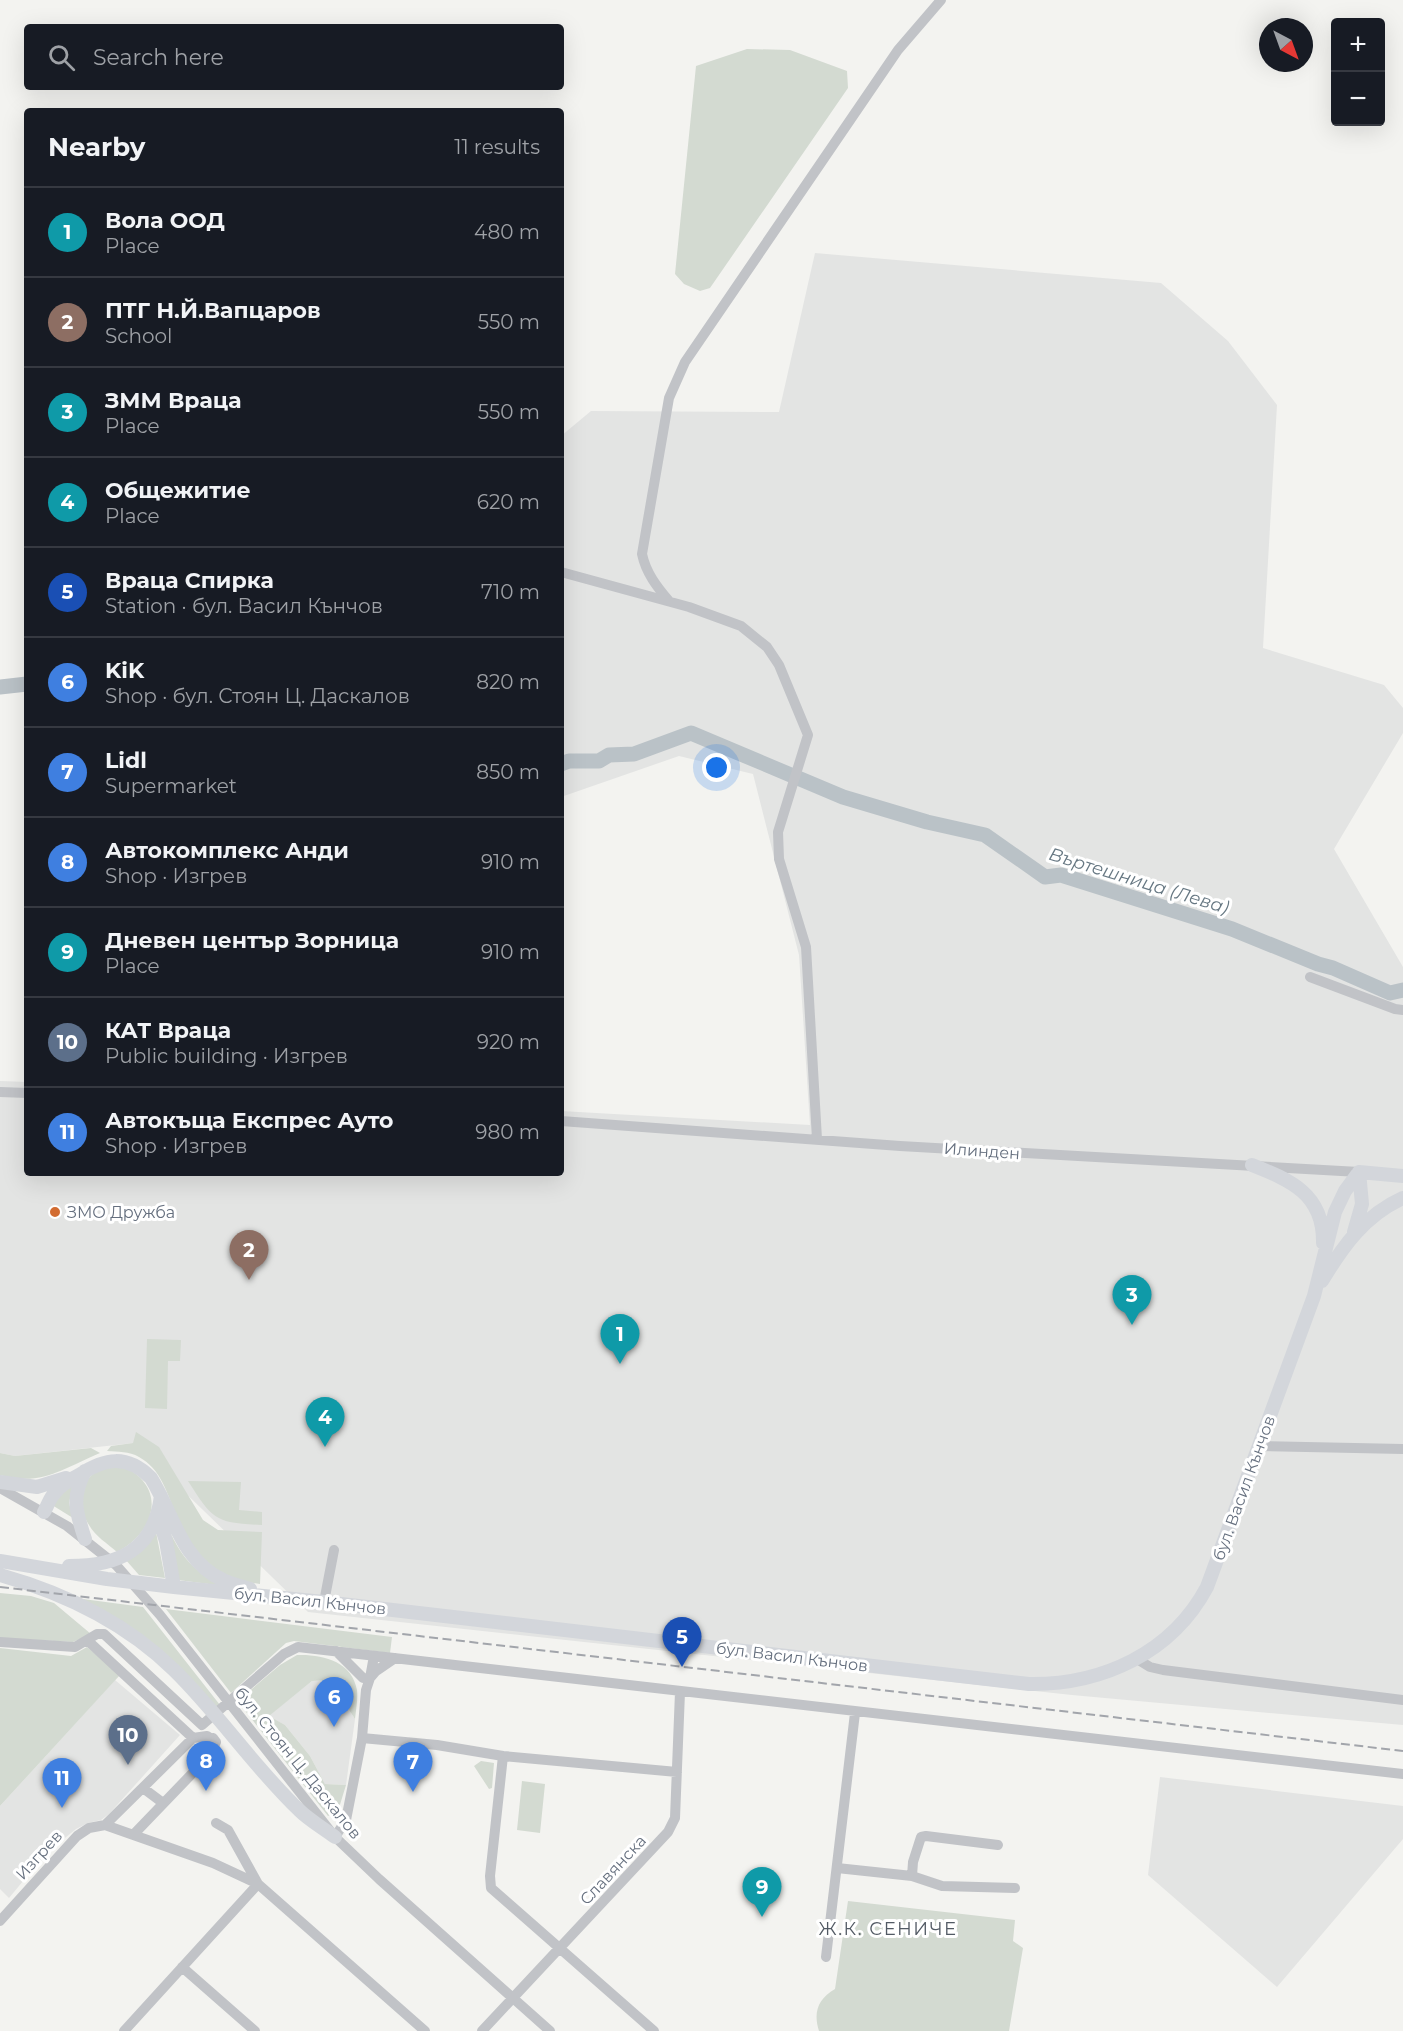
<!DOCTYPE html>
<html lang="en">
<head>
<meta charset="utf-8">
<style>
  body { margin:0; font-family:Montserrat,sans-serif; background:#242831; color:#f1f3f6 }
  .controls { position:absolute; right:18px; top:18px; display:grid; overflow:hidden; border-radius:6px; box-shadow:0 6px 24px #0002 }
  .controls button { width:54px; height:54px; display:grid; place-items:center; padding:0; border:0; border-bottom:2px solid #363941; background:#171b24; color:#f1f3f6; font:30px sans-serif }
  .compass { position:absolute; left:1259px; top:18px; width:54px; height:54px; border-radius:50%; background:#171b24; box-shadow:0 6px 24px #0002; rotate:139deg }
  .you { position:absolute; left:717px; top:768px; width:21px; height:21px; margin:-15px; border:4px solid #fff; border-radius:50%; background:#1a73e8; box-shadow:0 0 0 9px #1a73e833 }
  .badge { display:grid; place-items:center; width:39px; height:39px; border-radius:50%; background:#db2777; color:#fff; font-size:20px; font-weight:700 }
  .pin { position:absolute; translate:-50% -50px; filter:drop-shadow(0 2px 3px #0008) }
  .pin::after { content:''; position:absolute; top:32px; width:21px; height:18px; background:inherit; clip-path:polygon(0 0,100% 0,50% 100%) }
  .list { margin:0; padding:0; list-style:none }
  h2 { display:flex; justify-content:space-between; align-items:center; height:78px; margin:0; padding:0 24px; font-size:26px }
  h2 small { font-size:20px; font-weight:400; color:#9ea1a6 }
  .list li { display:grid; grid-template-columns:39px 1fr auto; gap:18px; align-items:center; box-sizing:border-box; height:90px; padding:0 24px; border-top:2px solid #363941 }
  .list b { display:block; font-size:22px; white-space:nowrap }
  .list p { margin:0; font-size:20px; white-space:nowrap; color:#9ea1a6 }
  .list em { font-size:20px; font-style:normal; color:#9ea1a6 }
  .icon { flex:none; width:33px; height:33px; fill:none; stroke:currentColor; stroke-width:2; stroke-linecap:round; stroke-linejoin:round }
  .map { position:relative; flex:none; width:1403px; height:2031px; overflow:hidden }
  .search { position:absolute; background:#171b24; box-shadow:0 6px 24px #0002; left:24px; top:24px; width:540px; height:66px; display:flex; align-items:center; gap:15px; box-sizing:border-box; padding:0 21px; border-radius:6px; color:#9ea1a6; font-size:22px }
  .panel { position:absolute; background:#171b24; box-shadow:0 6px 24px #0002; left:24px; top:108px; width:540px; height:1068px; border-radius:6px }
  .map>svg:first-child { display:block }
  .built { fill:#e3e4e3 }
  .green { fill:#d3dad1 }
  .lines { fill:none; stroke-linecap:round; stroke-linejoin:round }
  .river { stroke:#bac2c7; stroke-width:15 }
  .minor { stroke:#c1c3c7; stroke-width:10 }
  .major { stroke:#d3d6db; stroke-width:14 }
  .rail { stroke:#a2a5ab; stroke-width:2; stroke-dasharray:9 4.5; stroke-linecap:butt }
  .poi-dot { fill:#d26c31; stroke:#fff; stroke-width:2 }
  .labels { text-anchor:middle; dominant-baseline:central; stroke-width:6; stroke-linejoin:round; paint-order:stroke }
  .street-label { font-size:16px; fill:#656f7e; stroke:#fff }
  .poi-label { font-size:16px; fill:#656f7e; stroke:#fff; text-anchor:start }
  .water-label { font-size:18px; font-style:italic; fill:#667782; stroke:#fff }
  .neighbourhood-label { font-size:18px; letter-spacing:1.5px; fill:#525a64; stroke:#fff }
</style>
</head>
<body>
<div class="map">
<svg width="1403" height="2031" viewBox="0 0 1403 2031">
  <rect width="100%" height="100%" fill="#f3f3f0"/>
  <path class="built" d="M815,253L1161,283L1228,341L1277,405L1263,648L1384,685L1403,708V733L1334,849L1403,967V1725L1072,1695L308,1612L134,1443L15,1456L0,1453V1081L27,1082V1173H561V1111L810,1125L799,955L753,774L679,756L561,797V436L591,411L779,412Z
    M115,1680L180,1735L109,1814L101,1820L88,1823L76,1829L60,1842L33,1869L9,1898L0,1889V1806Z
    M329,1680L355,1719L346,1785L325,1784L310,1756L285,1725L268,1716L312,1681Z
    M1160,1777L1403,1806V1839L1277,1987L1148,1875Z"/>
  <path class="green" d="M747,49L790,50L847,71L848,88L710,288L700,291L684,284L675,274L696,66Z
    M147,1339L181,1340L180,1361H168L167,1409L145,1408Z
    M136,1432L159,1447L203,1520L218,1530L262,1532L260,1584C214,1578 193,1557 176,1515C167,1493 161,1469 139,1457C129,1451 118,1452 107,1451L111,1446L133,1443Z
    M91,1448L100,1453C64,1468 41,1487 0,1475V1453L15,1456Z
    M122,1466C168,1486 156,1532 117,1552C108,1544 95,1536 89,1525C78,1509 78,1480 98,1471C104,1467 114,1467 122,1466Z
    M188,1481L241,1482L239,1510L262,1512V1525C215,1523 213,1520 188,1481Z
    M73,1484L69,1503L73,1518L52,1505L53,1500Z
    M156,1532L165,1578L139,1575L125,1559Z
    M171,1534C184,1561 197,1573 224,1586L178,1580Z
    M0,1593L31,1596L54,1603L91,1634L73,1642L0,1638Z
    M83,1599L143,1607L220,1705L215,1710Z
    M166,1609L392,1637L390,1653L294,1641L286,1643L231,1693Z
    M87,1647L120,1675L0,1806V1648L71,1656Z
    M297,1655C322,1654 352,1661 357,1690C358,1699 356,1710 355,1719L329,1680L312,1681L269,1716L285,1725L310,1756L325,1784L346,1785L338,1811L328,1816L239,1703L240,1699L280,1665Z
    M481,1761L494,1763L492,1788L489,1789L474,1766Z
    M522,1781L545,1784L540,1833L517,1830Z
    M848,1901L1015,1920L1013,1941L1023,1948L1009,2031H819C813,2012 818,1999 835,1989Z"/>
  <g class="lines">
    <path class="river" d="M0,687L27,684
      M561,764L569,761H599L609,755L634,754L691,733L843,797L927,822L985,835L1045,877L1061,875L1232,929L1318,964L1333,968L1390,993L1403,990"/>
    <path class="minor" d="M561,572L689,607L741,626L767,647L779,665L808,735L778,832L779,859L806,947L817,1139
      M669,601C657,587 646,573 642,554L669,398L685,362L898,50L941,0
      M1310,977L1395,1009L1403,1010
      M0,1092L27,1093
      M561,1121L900,1146L1359,1172
      M1260,1446L1403,1449
      M0,1488L67,1526L116,1565L160,1615L335,1837L379,1879L550,2031
      M324,1602L334,1550
      M87,1640L193,1738
      M0,1642L75,1647L97,1634H104L202,1725L284,1654L298,1647L1403,1774
      M336,1651L363,1678
      M1137,1659L1150,1667L1163,1670L1403,1700
      M370,1678L376,1671L395,1658
      M362,1738L437,1745L503,1756
      M143,1788L163,1803
      M105,1825L213,1863L258,1884L425,2031
      M134,1834L209,1756L216,1742L213,1738
      M335,1837L346,1820L362,1738L366,1690L370,1678L374,1656
      M837,1868L912,1876L942,1886L1015,1888
      M912,1876L913,1862L921,1837L926,1836L998,1845
      M0,1921L77,1836L89,1828L105,1825L193,1738L207,1736L216,1742
      M826,1957L855,1713
      M182,1967L255,2031
      M124,2031L258,1884L228,1830L216,1823
      M482,2031L668,1832L675,1818L680,1692
      M654,2031L491,1888L490,1876L503,1756L677,1772"/>
    <path class="major" d="M1252,1165C1290,1180 1324,1194 1323,1243
      M1359,1172L1403,1176
      M1354,1232L1362,1204L1359,1172
      M1322,1281C1343,1246 1365,1215 1403,1198
      M85,1471C71,1498 76,1512 85,1539
      M0,1482L37,1487L66,1478
      M44,1512C47,1507 49,1500 53,1495C59,1486 69,1480 79,1475C105,1458 127,1454 151,1478C173,1513 181,1561 223,1580C231,1584 241,1586 250,1589
      M158,1516L166,1541L174,1587
      M0,1561L107,1579L174,1587L324,1602L1029,1684C1102,1685 1172,1653 1207,1587L1314,1296L1335,1212L1345,1191L1359,1172
      M69,1566C119,1566 154,1550 161,1496
      M0,1575C64,1593 126,1623 174,1670C219,1714 253,1766 299,1810C309,1820 323,1828 335,1837"/>
    <path class="rail" d="M0,1587L1403,1751"/>
  </g>
  <circle class="poi-dot" cx="55" cy="1212" r="6"/>
  <g class="labels">
    <g class="street-label">
      <text transform="translate(982 1151) rotate(4)">Илинден</text>
      <text transform="translate(1244 1488) rotate(-70)">бул. Васил Кънчов</text>
      <text transform="translate(310 1601) rotate(6)">бул. Васил Кънчов</text>
      <text transform="translate(792 1657) rotate(7)">бул. Васил Кънчов</text>
      <text transform="translate(298 1763) rotate(51)">бул. Стоян Ц. Даскалов</text>
      <text transform="translate(39 1855) rotate(-48)">Изгрев</text>
      <text transform="translate(613 1870) rotate(-47)">Славянска</text>
    </g>
    <g class="poi-label">
      <text x="67" y="1212">ЗМО Дружба</text>
    </g>
    <g class="water-label">
      <text transform="translate(1139 881) rotate(17)">Въртешница (Лева)</text>
    </g>
    <g class="neighbourhood-label">
      <text x="888" y="1929">Ж.К. СЕНИЧЕ</text>
    </g>
  </g>
</svg>
<div class="controls">
<button>+</button>
<button>−</button>
</div>
<svg class="compass" viewBox="-18 -18 36 36"><path d="M0-13l5 13h-10z" fill="#e53935"/><path d="M0 13l5-13h-10z" fill="#9ea1a6"/></svg>
<div class="you"></div>
<div class="pin badge" style="left:620px;top:1364px;background:#0f9aa8">1</div>
<div class="pin badge" style="left:249px;top:1280px;background:#8d6e63">2</div>
<div class="pin badge" style="left:1132px;top:1325px;background:#0f9aa8">3</div>
<div class="pin badge" style="left:325px;top:1447px;background:#0f9aa8">4</div>
<div class="pin badge" style="left:682px;top:1667px;background:#1a4fb4">5</div>
<div class="pin badge" style="left:334px;top:1727px;background:#3f7fe0">6</div>
<div class="pin badge" style="left:413px;top:1792px;background:#3f7fe0">7</div>
<div class="pin badge" style="left:206px;top:1791px;background:#3f7fe0">8</div>
<div class="pin badge" style="left:762px;top:1917px;background:#0f9aa8">9</div>
<div class="pin badge" style="left:128px;top:1765px;background:#5c6f8a">10</div>
<div class="pin badge" style="left:62px;top:1808px;background:#3f7fe0">11</div>
<div class="search"><svg class="icon" aria-label="search" viewBox="0 0 24 24"><circle cx="10" cy="10" r="6"/><path d="M15 15l6 6"/></svg>Search here</div>
<section class="panel">
<h2>Nearby<small>11 results</small></h2>
<ul class="list">
<li><span class="badge" style="background:#0f9aa8">1</span><div><b>Вола ООД</b><p>Place</p></div><em>480 m</em></li>
<li><span class="badge" style="background:#8d6e63">2</span><div><b>ПТГ Н.Й.Вапцаров</b><p>School</p></div><em>550 m</em></li>
<li><span class="badge" style="background:#0f9aa8">3</span><div><b>ЗММ Враца</b><p>Place</p></div><em>550 m</em></li>
<li><span class="badge" style="background:#0f9aa8">4</span><div><b>Общежитие</b><p>Place</p></div><em>620 m</em></li>
<li><span class="badge" style="background:#1a4fb4">5</span><div><b>Враца Спирка</b><p>Station · бул. Васил Кънчов</p></div><em>710 m</em></li>
<li><span class="badge" style="background:#3f7fe0">6</span><div><b>KiK</b><p>Shop · бул. Стоян Ц. Даскалов</p></div><em>820 m</em></li>
<li><span class="badge" style="background:#3f7fe0">7</span><div><b>Lidl</b><p>Supermarket</p></div><em>850 m</em></li>
<li><span class="badge" style="background:#3f7fe0">8</span><div><b>Автокомплекс Анди</b><p>Shop · Изгрев</p></div><em>910 m</em></li>
<li><span class="badge" style="background:#0f9aa8">9</span><div><b>Дневен център Зорница</b><p>Place</p></div><em>910 m</em></li>
<li><span class="badge" style="background:#5c6f8a">10</span><div><b>КАТ Враца</b><p>Public building · Изгрев</p></div><em>920 m</em></li>
<li><span class="badge" style="background:#3f7fe0">11</span><div><b>Автокъща Експрес Ауто</b><p>Shop · Изгрев</p></div><em>980 m</em></li>
</ul>
</section>
</div>
</body>
</html>
